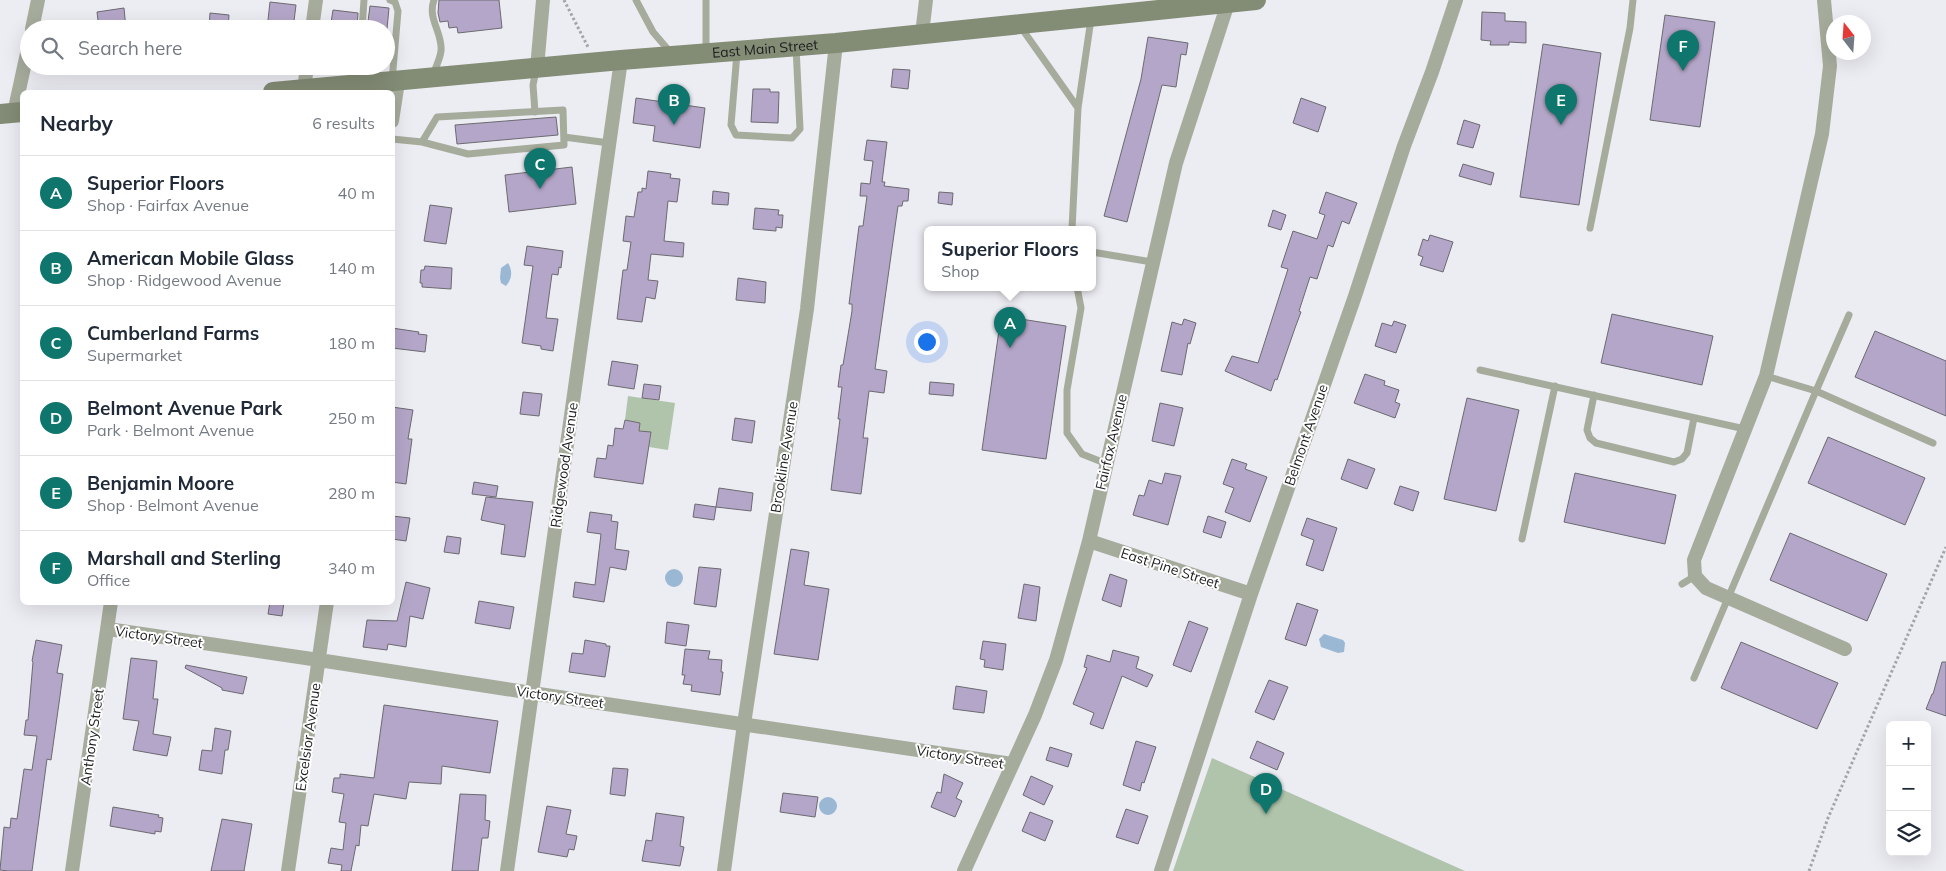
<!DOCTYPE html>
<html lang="en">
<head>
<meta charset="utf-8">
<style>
  body { margin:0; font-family:Mulish,sans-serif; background:#f2f2f3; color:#1f2937 }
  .controls { position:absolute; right:15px; bottom:15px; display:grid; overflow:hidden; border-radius:8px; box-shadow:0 5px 20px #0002 }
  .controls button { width:45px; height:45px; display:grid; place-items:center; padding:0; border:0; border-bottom:1px solid #e0e1e3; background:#fff; color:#1f2937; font:25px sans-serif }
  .compass { position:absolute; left:1826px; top:15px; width:45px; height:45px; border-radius:50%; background:#fff; box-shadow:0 5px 20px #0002; rotate:343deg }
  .you { position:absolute; left:926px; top:341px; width:18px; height:18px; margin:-12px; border:4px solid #fff; border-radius:50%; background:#1a73e8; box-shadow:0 0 0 8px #1a73e833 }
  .badge { display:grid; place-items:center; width:32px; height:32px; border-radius:50%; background:#0f766e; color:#fff; font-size:16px; font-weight:700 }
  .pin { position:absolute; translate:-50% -41px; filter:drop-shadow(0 1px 2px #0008) }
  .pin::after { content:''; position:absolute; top:26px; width:18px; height:15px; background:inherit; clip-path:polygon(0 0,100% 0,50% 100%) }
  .popup { position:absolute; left:924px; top:226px; width:172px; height:65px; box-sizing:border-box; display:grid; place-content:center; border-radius:8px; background:#fff; filter:drop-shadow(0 1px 4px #0005); font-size:16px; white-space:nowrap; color:#747a83 }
  .popup b { font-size:19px; color:#1f2937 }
  .popup::after { content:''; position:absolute; left:50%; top:100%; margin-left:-10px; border:10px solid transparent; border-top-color:#fff }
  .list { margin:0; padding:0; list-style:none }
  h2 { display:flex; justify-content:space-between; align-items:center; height:65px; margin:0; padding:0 20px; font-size:21px }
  h2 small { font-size:16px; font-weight:400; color:#747a83 }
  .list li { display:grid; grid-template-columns:32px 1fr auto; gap:15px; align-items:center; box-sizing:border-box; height:75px; padding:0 20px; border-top:1px solid #e0e1e3 }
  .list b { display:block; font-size:19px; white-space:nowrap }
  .list p { margin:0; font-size:16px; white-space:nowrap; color:#747a83 }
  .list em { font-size:16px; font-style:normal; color:#747a83 }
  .icon { flex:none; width:28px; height:28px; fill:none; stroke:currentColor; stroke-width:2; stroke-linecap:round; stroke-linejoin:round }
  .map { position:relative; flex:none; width:1946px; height:871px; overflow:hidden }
  .search { position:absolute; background:#fff; box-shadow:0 5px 20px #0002; left:20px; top:20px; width:375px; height:55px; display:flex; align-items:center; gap:12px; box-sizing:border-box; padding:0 18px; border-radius:28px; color:#747a83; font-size:19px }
  .panel { position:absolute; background:#fff; box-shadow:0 5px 20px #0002; left:20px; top:90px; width:375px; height:515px; border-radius:8px }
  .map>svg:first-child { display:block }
  .green { fill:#afc4aa }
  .water { fill:#9ab8d4 }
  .building { fill:#b4a6c8; stroke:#6c6a70 }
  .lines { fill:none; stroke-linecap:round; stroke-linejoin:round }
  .path { stroke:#a3a3a8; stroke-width:3; stroke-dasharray:2.5 2.5; stroke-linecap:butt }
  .lane { stroke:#a6ac9c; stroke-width:7 }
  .street { stroke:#a6ac9c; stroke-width:14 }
  .secondary { stroke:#838c75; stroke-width:20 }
  .labels { text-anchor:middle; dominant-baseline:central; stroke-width:4; stroke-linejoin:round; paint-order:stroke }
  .street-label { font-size:14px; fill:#1c1d1f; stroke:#fff }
</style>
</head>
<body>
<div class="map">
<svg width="1946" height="871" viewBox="0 0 1946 871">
  <rect width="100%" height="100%" fill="#ececf3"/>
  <path class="green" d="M628,396L675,403L668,450L649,447L651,433L639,431L640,423L625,420Z
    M1212,758L1465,871H1173Z"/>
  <path class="water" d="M508,263C513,271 512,279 506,286L501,283L500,278L501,268Z
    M665 578a9 9 0 1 1 18 0a9 9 0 1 1-18 0Z
    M1324,634L1343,640L1345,643L1344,652L1338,653L1321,647L1319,639Z
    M819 806a9 9 0 1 1 18 0a9 9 0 1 1-18 0Z"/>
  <path class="building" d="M439,0H499L502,28L458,33L457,27L449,28L448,21L440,22L438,13Z
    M270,2L296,5L293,29H267Z
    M370,6L389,8L387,29H367Z
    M124,8L126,29H99L97,12Z
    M333,10L358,13L357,29H330Z
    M1482,12L1505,13V21L1526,22V43L1509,42V45H1490L1491,41L1481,40Z
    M210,13L229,15L228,29H209Z
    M1665,15L1715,22L1700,127L1650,120Z
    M1148,37L1188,43L1186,55L1181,54L1176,87L1162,85L1127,222L1104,216L1141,79Z
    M1543,44L1601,53L1579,205L1520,197Z
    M893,69L910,70L908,89L891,87Z
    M753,89H770V92H779L778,123L751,122Z
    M636,98L705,108L700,148L653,141L655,126L633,123Z
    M1301,98L1326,107L1318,132L1293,123Z
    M556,117L558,135L457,144L455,125Z
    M1464,120L1480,125L1473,148L1457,144Z
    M867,140L887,142L882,182H885L884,186L909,189L908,201H903L902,206H898L875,369L887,371L884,393L869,391L863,438H868L861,494L831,490L840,419H838L842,387H838L841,365H843L852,311V304H849L859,226H863L867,196H860L861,183L870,184L873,161L864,160Z
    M1463,164L1494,173L1491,185L1459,176Z
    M572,167L576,204L509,212L505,175Z
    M648,171L671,174L670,178L680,179L677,202L668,201L664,241L684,243L683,257L651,254L648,280L658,281L655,299L646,297L642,322L617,319L623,270H627L631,242L623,241L626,216L634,217L638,192H642V188L646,189Z
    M713,191L729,193L728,205L712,204Z
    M939,192L953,193L952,205L938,203Z
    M1326,192L1357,203L1349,224L1342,221L1333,247L1328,245L1317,279L1310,277L1299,311L1301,312L1295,328L1277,380L1275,379L1271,391L1225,371L1232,356L1258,363L1288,269L1281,267L1293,231L1317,239L1325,215L1319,213Z
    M430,205L452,208L446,244L424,241Z
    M755,208L779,210L778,215H783L782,228L776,227V231L753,229Z
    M1273,210L1286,215L1281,230L1268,226Z
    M1430,235L1453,242L1443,272L1420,265L1423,257L1418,255L1423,239L1428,241Z
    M527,246L563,251L561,268L559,267L558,275L552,274L546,318L558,319L553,351L541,349V346L522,343L533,266L524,265Z
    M425,266L452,268L451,289L422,287V283H420L421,270H424Z
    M738,278L766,282L765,303L736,300Z
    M1612,314L1713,336L1702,385L1601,363Z
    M1001,316L1066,326L1046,459L982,450Z
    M1184,319L1196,323L1190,344L1188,343L1182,375L1161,371L1172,322L1182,325Z
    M1394,321L1406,325L1396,353L1375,346L1382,323L1392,326Z
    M392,328L419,332L418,334L427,335L425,352L392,348Z
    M1875,331L1946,361V416L1855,377Z
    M612,361L638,365L634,389L608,385Z
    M1365,374L1385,381L1384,385L1399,390L1395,402L1400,404L1395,418L1354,403Z
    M930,382L954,384L953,396L929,394Z
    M644,384L661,386L659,400L642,398Z
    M523,392L542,394L539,416L520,414Z
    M1467,398L1519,410L1496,511L1444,499Z
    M1160,403L1183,408L1174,446L1152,441Z
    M392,407L413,410L408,439H412L406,484L392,482Z
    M735,418L755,421L752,443L732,440Z
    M625,420L640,423L639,431L651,432L643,484L594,477L597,458L606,459L608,445L613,446L615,428L623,429Z
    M1828,437L1925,478L1905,525L1808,483Z
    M1232,459L1247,464L1245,469L1267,477L1250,522L1225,512L1234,488L1223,484Z
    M1348,459L1375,469L1367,489L1341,479Z
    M1165,473L1181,476L1168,525L1133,515L1139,495L1144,496L1149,480L1162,484Z
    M1575,473L1676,495L1665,544L1564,522Z
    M474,482L498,486L496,497L472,494Z
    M1400,486L1419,492L1413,511L1394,504Z
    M719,488L753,493L751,511L716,507Z
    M486,497L533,502L525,557L501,554L505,525L481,520Z
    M695,504L716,507L714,520L693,517Z
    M590,512L612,515L611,521L618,522L615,549L629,551L626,570L610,567L604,602L573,597L575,582L595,585L601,534L587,532Z
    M392,516L410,518L406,541L392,539Z
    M1208,516L1226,522L1221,538L1203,532Z
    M1307,518L1337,528L1323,571L1306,565L1314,540L1301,535Z
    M1790,533L1887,574L1867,621L1770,580Z
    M447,536L461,538L459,554L444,552Z
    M791,549L809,552L804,585L829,589L818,660L774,654Z
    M699,567L721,569L716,607L694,604Z
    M1110,574L1127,580L1121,607L1102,600Z
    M406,582L430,588L423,619L410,616L406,647L388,644L387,650L363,647L367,620L397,621Z
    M1024,584L1040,587L1036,621L1018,618Z
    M479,601L514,607L510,629L475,623Z
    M270,602H284L282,616L268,614Z
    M1297,603L1318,610L1306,646L1285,639Z
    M1189,621L1208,628L1191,672L1173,665Z
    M667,622L689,625L686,646L665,643Z
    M36,640L62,645L57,673L63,674L60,696L51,760L47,759L32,871H8L0,870L4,827L10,828L11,818L17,819L24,769L32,770L37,736L24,735L26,720H28L33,662L32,661Z
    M585,640L606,644V646H610L605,677L569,672L572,653L583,654Z
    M983,641L1006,644L1003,670L984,667L985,660L980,659Z
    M1741,642L1838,683L1817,729L1721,688Z
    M685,649L710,651L708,659L722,660L721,672H723L720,695L691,691L692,685L683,684L685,675H682Z
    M1113,650L1139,657L1136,668L1153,675L1147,687L1122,676L1103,729L1090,724L1094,713L1073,704L1087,668L1084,667L1087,655L1110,662Z
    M131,658L157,661L153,699H158L153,734L171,737L167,756L133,750L139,721L123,719Z
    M1942,662H1946V716L1926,709L1932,694H1933Z
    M186,665L247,677L243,694L222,690V688L185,668Z
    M1269,680L1288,687L1274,720L1255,712Z
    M956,686L987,691L984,713L953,709Z
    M384,705L498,721L490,773L442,766L441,784L409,782L406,799L374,794L368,826L361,825L359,846L356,845L351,871H341L342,865L328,863L331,848L343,850L346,823L339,822L344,794L332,792L334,778H340V774L374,778Z
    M215,728L231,731L228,750H225L222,774L199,770L202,750L212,751Z
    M1136,741L1156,747L1144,783L1142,782L1140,791L1123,785Z
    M1257,741L1284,753L1277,770L1250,758Z
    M1050,747L1072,754L1068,767L1046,760Z
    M613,768L628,769L625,796L610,794Z
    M944,774L963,783L956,798L962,801L955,817L931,807L937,792L941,793Z
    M1031,776L1053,786L1044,805L1023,795Z
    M783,793L818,797L815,817L780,812Z
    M460,794L486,795L485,820L490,821L488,838H482L478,871H452Z
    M547,806L571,810L566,834L577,836L574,850L569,849L567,857L538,852Z
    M113,807L159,815L158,817L163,818L161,832L155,831V834L110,826Z
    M1126,809L1148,816L1138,844L1116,837Z
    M1030,812L1053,821L1045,841L1022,831Z
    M656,813L684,817L680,846L684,847L680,866L642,861L646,840L652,841Z
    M222,819L252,824L244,871H211Z"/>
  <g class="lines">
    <path class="path" d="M564,0L588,47
      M1809,871L1828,818L1946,547"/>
    <path class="lane" d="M390,0L395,2L398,11L392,81
      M636,0L653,32L671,53
      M706,0V52
      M1020,26L1078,108L1072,229
      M362,29L364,0
      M737,53L731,125L736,135L792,138L800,129L796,47
      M433,74C436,67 440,59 441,51C443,33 427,19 434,0
      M359,82L360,66
      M1078,108L1091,19
      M535,112L533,85L536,70
      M564,137L609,143
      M392,139L422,142L468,154L564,145L563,110L437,117L422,142
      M1590,228L1630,28L1633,0
      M1092,252L1152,262
      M1077,287L1081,308L1067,390V433L1082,454L1107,464
      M1480,370L1745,429
      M1766,376L1816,391L1849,315
      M1594,395L1587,430L1590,438L1596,443L1674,462L1682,459L1687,453L1694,418
      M1522,539L1555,386
      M1682,584L1695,576
      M1694,678L1816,391L1933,443"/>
    <path class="street" d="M1824,0L1830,66L1822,134L1766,376L1694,560L1695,576L1706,588L1845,649
      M32,29L38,0
      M312,29L316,0
      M922,34L926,0
      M537,68L543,0
      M304,90L307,66
      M14,113L29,44
      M392,121L398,82
      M1089,541L1251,594
      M108,629L319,660L532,693L1012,764
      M72,871L111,602
      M288,871L327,602
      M507,871L621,60
      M724,871L744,724L807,309L836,43
      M964,871L1035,715L1056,660L1089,541L1176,163L1228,3
      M1161,871L1251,594L1355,296L1404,146L1432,72L1456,0"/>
    <g class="secondary">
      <path id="s1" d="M273,92L621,60L836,43L1256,0"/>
      <path d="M0,114L22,112"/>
    </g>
  </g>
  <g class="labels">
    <g class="street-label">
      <text stroke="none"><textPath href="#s1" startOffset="494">East Main Street</textPath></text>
      <text transform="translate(1306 435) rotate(-71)">Belmont Avenue</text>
      <text transform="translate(1111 442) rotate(-77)">Fairfax Avenue</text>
      <text transform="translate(784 457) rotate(-81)">Brookline Avenue</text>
      <text transform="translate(564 465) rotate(-82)">Ridgewood Avenue</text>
      <text transform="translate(1170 568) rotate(18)">East Pine Street</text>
      <text transform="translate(159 637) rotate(8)">Victory Street</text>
      <text transform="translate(560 697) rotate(8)">Victory Street</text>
      <text transform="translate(92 737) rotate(-82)">Anthony Street</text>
      <text transform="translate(308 737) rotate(-82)">Excelsior Avenue</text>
      <text transform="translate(960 757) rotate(9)">Victory Street</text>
    </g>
  </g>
</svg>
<div class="controls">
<button>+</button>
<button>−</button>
<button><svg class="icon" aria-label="layers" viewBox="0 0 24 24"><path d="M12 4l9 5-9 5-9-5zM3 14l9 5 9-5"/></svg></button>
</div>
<svg class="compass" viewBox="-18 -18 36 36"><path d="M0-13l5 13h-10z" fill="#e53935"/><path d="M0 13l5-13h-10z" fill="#747a83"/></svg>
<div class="you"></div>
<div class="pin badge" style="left:1010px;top:348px">A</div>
<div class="popup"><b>Superior Floors</b>Shop</div>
<div class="pin badge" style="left:674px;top:125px">B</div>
<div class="pin badge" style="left:540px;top:189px">C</div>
<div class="pin badge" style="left:1266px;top:814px">D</div>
<div class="pin badge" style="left:1561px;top:125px">E</div>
<div class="pin badge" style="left:1683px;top:71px">F</div>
<div class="search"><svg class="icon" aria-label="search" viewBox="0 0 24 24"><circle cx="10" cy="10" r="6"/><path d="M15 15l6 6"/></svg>Search here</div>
<section class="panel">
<h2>Nearby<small>6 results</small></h2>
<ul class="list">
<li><span class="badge">A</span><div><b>Superior Floors</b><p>Shop · Fairfax Avenue</p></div><em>40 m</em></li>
<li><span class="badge">B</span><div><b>American Mobile Glass</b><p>Shop · Ridgewood Avenue</p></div><em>140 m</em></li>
<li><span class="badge">C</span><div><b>Cumberland Farms</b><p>Supermarket</p></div><em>180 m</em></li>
<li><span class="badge">D</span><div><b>Belmont Avenue Park</b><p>Park · Belmont Avenue</p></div><em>250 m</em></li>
<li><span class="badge">E</span><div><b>Benjamin Moore</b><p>Shop · Belmont Avenue</p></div><em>280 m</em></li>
<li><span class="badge">F</span><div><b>Marshall and Sterling</b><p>Office</p></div><em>340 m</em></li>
</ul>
</section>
</div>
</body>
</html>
